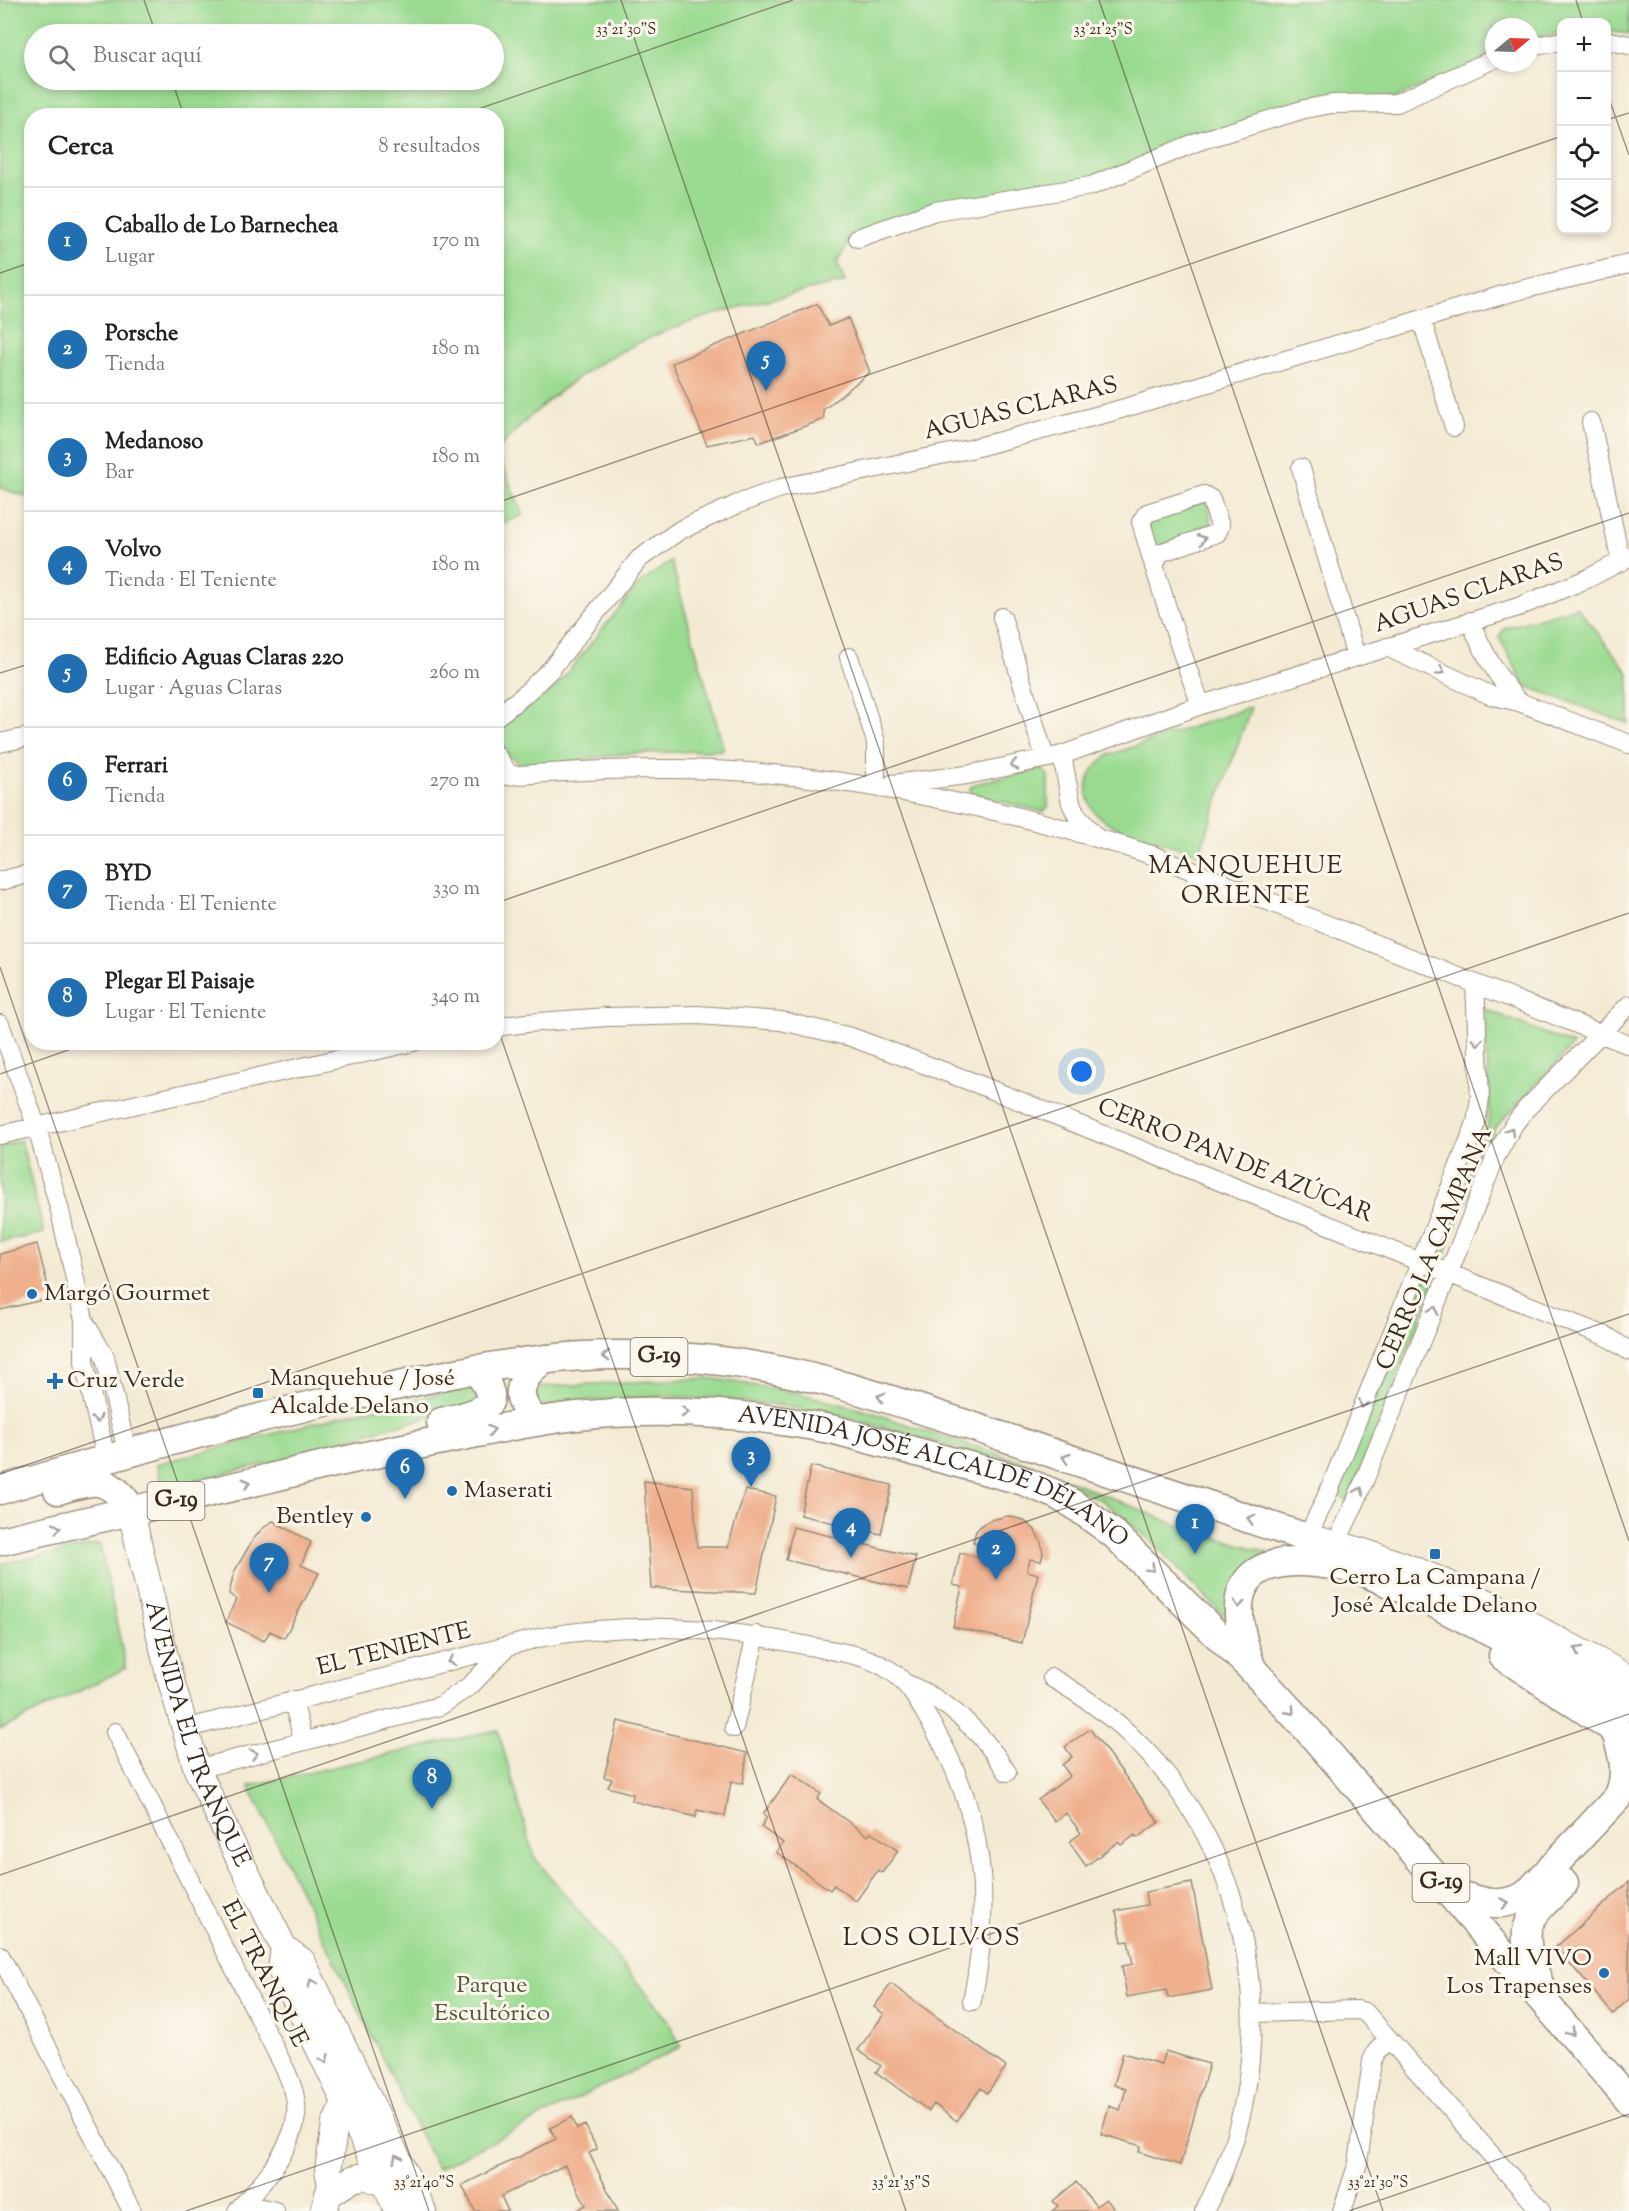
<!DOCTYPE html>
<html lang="es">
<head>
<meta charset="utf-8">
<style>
  body { margin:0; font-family:"Sorts Mill Goudy",serif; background:#f2f2f2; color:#222 }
  .controls { position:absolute; right:18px; top:18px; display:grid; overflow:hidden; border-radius:12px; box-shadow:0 3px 9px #0003 }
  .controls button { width:54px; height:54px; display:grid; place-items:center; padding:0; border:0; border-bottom:2px solid #e0e0e0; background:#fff; color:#222; font:30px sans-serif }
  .compass { position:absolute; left:1485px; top:18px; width:54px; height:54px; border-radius:50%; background:#fff; box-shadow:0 3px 9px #0003; rotate:71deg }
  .you { position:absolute; left:1082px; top:1072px; width:21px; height:21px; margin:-15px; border:4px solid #fff; border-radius:50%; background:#1a73e8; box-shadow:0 0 0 9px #1a73e833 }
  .badge { display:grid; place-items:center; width:39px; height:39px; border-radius:50%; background:#1f6fb2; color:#fff; font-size:20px; font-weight:700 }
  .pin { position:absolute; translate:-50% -50px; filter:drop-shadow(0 2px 3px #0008) }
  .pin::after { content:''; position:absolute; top:32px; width:21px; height:18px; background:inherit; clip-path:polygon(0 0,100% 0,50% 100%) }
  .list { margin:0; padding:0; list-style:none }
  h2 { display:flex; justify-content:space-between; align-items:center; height:78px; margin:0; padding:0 24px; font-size:26px }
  h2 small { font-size:20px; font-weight:400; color:#767676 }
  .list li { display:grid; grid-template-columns:39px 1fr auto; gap:18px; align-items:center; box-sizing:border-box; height:108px; padding:0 24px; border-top:2px solid #e0e0e0 }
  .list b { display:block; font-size:22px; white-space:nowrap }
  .list p { margin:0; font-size:20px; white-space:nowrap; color:#767676 }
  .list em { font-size:20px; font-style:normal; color:#767676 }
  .icon { flex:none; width:33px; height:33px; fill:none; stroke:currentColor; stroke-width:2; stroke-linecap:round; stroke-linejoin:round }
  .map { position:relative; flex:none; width:1629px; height:2211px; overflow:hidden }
  .search { position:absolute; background:#fff; box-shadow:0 3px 9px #0003; left:24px; top:24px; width:480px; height:66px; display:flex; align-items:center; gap:15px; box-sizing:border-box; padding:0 21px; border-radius:33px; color:#767676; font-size:22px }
  .panel { position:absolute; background:#fff; box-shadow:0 3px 9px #0003; left:24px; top:108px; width:480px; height:942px; border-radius:24px }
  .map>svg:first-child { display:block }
  .green { fill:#9ada90; stroke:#6a8257; stroke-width:1.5; fill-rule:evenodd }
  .building { fill:#efaf8c }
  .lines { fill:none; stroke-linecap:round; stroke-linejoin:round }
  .street-casing { stroke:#978a78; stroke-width:20 }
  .secondary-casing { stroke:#978a78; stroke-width:28 }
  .primary-casing { stroke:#978a78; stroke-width:31 }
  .street { stroke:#fff; stroke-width:18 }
  .secondary { stroke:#fff; stroke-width:26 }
  .primary { stroke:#fff; stroke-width:28 }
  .oneway { stroke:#a79f9a }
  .ticks { fill:none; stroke:#3b2a1e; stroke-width:1.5; stroke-opacity:0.45 }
  .poi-dot { fill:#1f6fb2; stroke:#fbf7ec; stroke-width:2 }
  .labels { text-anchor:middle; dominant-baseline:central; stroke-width:6; stroke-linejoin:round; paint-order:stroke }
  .shield { fill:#fbf7ec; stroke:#75685c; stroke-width:1.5 }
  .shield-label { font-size:22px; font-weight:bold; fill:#3b2a1e }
  .street-label { font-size:24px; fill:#3b2a1e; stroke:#fbf7ec }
  .poi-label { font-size:24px; fill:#3b2a1e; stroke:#fbf7ec; text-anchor:start }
  .park-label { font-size:24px; fill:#53563a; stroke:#fbf7ec }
  .neighbourhood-label { font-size:26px; letter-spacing:1.5px; fill:#3b2a1e; stroke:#fbf7ec }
  .ticks-label { font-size:15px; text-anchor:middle; fill:#3b2a1e; stroke:#fbf7ec; stroke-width:6; stroke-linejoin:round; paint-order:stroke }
</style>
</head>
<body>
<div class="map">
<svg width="1629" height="2211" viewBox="0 0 1629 2211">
  <rect width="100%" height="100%" fill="#fbf7ec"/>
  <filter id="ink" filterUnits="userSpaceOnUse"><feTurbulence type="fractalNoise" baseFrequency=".0167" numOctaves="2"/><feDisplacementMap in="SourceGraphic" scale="12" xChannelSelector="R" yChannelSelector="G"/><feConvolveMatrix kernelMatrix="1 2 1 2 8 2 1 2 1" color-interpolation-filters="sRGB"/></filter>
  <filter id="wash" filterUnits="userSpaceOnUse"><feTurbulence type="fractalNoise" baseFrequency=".008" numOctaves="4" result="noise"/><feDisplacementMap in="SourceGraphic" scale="24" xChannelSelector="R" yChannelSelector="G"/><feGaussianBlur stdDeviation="1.35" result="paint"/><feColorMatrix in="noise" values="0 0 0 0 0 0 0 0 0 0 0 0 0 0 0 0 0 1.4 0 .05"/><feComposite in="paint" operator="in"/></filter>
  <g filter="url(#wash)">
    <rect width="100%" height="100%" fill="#f3ead3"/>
    <path class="green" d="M0,0H1629V34L1607,31L1606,22H1562L1561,33L1530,40V27H1494V55L1393,99L1321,101L1090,180L854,234L837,262L845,282C769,299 692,315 622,351C574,375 533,411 497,450L496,116H32L31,498L0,488ZM34,34H494V80H34Z
      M497,453L523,515L497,526H496Z
      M1204,501L1209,505L1211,529L1159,547L1154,544L1147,523Z
      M671,561L724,750L622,754L524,768L504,751L499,727L555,688L638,585Z
      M1577,607L1629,673V724L1525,686L1499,637L1505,628Z
      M1251,707L1199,854C1183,849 1166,844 1150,838C1124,830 1086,823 1087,788C1087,773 1097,763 1109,755Z
      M1042,769L1048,775V807L1043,812L972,794L970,792V788L975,784Z
      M1485,1009L1573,1045L1495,1128L1348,1501L1336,1495L1488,1126L1489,1107Z
      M21,1140L44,1233L0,1242V1147Z
      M709,1378L794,1392L871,1412L931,1433L1027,1463L1172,1523L1268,1553L1228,1620L1151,1541L1103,1501L1040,1472L867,1423L819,1412L769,1404L665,1396L583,1401L538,1407L529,1393L535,1387Z
      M474,1386L478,1405L375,1431L303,1455L162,1488L157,1464L356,1412Z
      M100,1544L126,1668L0,1730V1564Z
      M498,1730L534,1857L668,2020L681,2047L437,2169L249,1786Z"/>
    <g id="blocks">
      <path class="building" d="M817,304L829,326L848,318L870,372L823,410L824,419L759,443L755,435L707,445L672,363Z
        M37,1244L51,1298L0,1310V1254Z
        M811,1466L892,1485L881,1534L800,1515Z
        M644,1481L693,1487L697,1547H728L745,1490L776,1496L756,1593L651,1588Z
        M1008,1516L1023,1520L1034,1529L1041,1542L1043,1553L1041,1561L1030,1559L1027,1571L1038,1574L1022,1643L953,1627L962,1587L953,1585L960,1553L977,1557L980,1543L973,1542L976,1531L983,1524L991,1520Z
        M273,1521L311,1542L301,1565L319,1573L284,1638L270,1631L264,1641L226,1622L236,1599L229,1594L234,1572L252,1541L262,1529Z
        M793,1527L916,1557L908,1589L786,1560Z
        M618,1721L747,1753L743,1783L731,1782L725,1816L697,1810L696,1817L632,1801L633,1794L608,1787L612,1779L604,1777Z
        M1090,1729L1159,1822L1137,1838L1135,1835L1121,1845L1118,1842L1086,1866L1069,1842L1081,1833L1066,1813L1055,1822L1038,1800L1070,1776L1062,1765L1072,1757L1065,1747Z
        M792,1774L821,1794L817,1799L868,1836L871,1832L898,1851L882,1873L878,1870L856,1901L834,1885L830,1890L776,1852L783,1843L761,1827L767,1817L763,1814Z
        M1629,1882V1999L1613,2014L1556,1947Z
        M1192,1883L1212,1990L1168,1998L1166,1990L1127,1997L1122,1966L1133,1964L1128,1941L1122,1942L1116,1911L1147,1905L1145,1892Z
        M891,1984L1006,2067L987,2093L981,2088L957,2121L934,2104L929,2111L876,2072L881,2066L858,2050L884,2014L874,2007Z
        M1165,2051L1209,2064L1180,2165L1139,2152L1141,2146L1101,2134L1109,2106L1120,2110L1126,2089L1114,2085L1123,2053L1161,2064Z
        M572,2117L577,2129L585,2125L597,2149L589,2153L618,2211H576L586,2205L565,2165L501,2196L508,2211H475L462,2185L556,2139L550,2128Z
        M1076,2182L1096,2206L1106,2199L1116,2211H1052L1058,2206L1053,2201Z"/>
    </g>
  </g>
  <g filter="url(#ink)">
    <use href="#blocks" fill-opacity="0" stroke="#978a78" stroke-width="1.5"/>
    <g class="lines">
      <g class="street-casing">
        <path id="street" d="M1606,40L1629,45
          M1530,47L1562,41
          M858,238L935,211L1091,186L1199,141L1305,109L1332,104L1397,103L1494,59
          M1422,320L1454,427
          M1591,422L1621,562
          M1301,468L1356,657
          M1154,567L1160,553L1217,533L1220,526L1211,499L1204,495L1147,513L1141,522C1159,584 1178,645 1201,705
          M1002,617L1045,758
          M1470,621C1483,651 1497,678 1519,702
          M1387,647L1490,695L1519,702L1629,744
          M849,657L876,742V786
          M496,717L523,696L551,669L639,559L680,530L738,504L781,488L970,449L1111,412L1516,291L1629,264
          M0,743L32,736
          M496,755L510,776
          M1062,755L1071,803L1077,816L1096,837
          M496,777C588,769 681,765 773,774C903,786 1031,816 1155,856L1629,1045
          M892,784L967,775L1062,755L1201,705L1518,607L1587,579L1629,557
          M0,881L32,873
          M0,1024L37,1128L60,1211L84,1320V1362L106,1458
          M496,1027L526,1023L607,1017L698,1015L781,1021L851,1037L975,1083L1580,1326L1608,1337L1629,1351
          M0,1135L414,1042
          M84,1321L105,1357L127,1452
          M1307,1538L1329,1491L1476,1123L1480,1098L1475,984
          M1336,1544L1356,1501L1496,1156L1514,1124L1526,1109L1629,1005
          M1052,1678C1080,1694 1106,1712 1129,1734C1258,1854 1289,2058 1204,2211
          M907,1684C951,1702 982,1732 1007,1772
          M293,1700L303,1740
          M734,1728L756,1635
          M184,1729L543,1637C640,1621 717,1627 814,1647C840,1652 868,1655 891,1671C910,1684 920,1705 932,1725C984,1813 993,1902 972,2001
          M115,1732L286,2071C292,2085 298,2100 296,2116C293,2148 259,2188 237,2211
          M197,1769L440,1706L471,1685L507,1647
          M0,1955L132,2211
          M1252,2013L1357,2010L1365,2012L1541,2211
          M244,2204L275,2211
          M1342,2211L1358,2163L1372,2061L1376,2052L1388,2039"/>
      </g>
      <g class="secondary-casing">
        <g id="secondary">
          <path id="s1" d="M131,1512L169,1674L197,1769L231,1842L284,1948L302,1961L423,2211"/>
          <path d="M1318,1540C1403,1559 1481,1597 1556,1639C1581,1652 1605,1664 1629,1679"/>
          <path d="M284,1948L281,1970L398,2211"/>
          <path d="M328,2195L352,2179L365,2176L385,2184"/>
          <path d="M324,2211L331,2185L328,2170L335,2124L346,2101L356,2096"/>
        </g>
      </g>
      <g class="primary-casing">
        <g id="primary">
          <path d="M536,1421C511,1397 519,1378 545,1359"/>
          <path d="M441,1422C473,1414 512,1410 475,1369"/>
          <path d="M0,1490C111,1457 221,1426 334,1400C402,1384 470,1368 540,1360C593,1353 649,1354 703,1359C807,1369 906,1404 1004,1437C1105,1470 1206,1504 1307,1538L1358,1569L1432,1602L1597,1687L1629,1707"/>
          <path d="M58,1490C68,1487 80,1483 91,1482C108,1480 126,1497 131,1512"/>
          <path id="s2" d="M0,1541C89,1521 177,1500 266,1479C329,1463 393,1450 457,1437C497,1429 537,1420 577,1416C663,1407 750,1413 835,1430L1021,1480L1055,1494L1073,1504L1114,1534L1251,1668L1309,1731L1629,2100"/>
          <path d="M1503,1656L1629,1739"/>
          <path d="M1251,1666C1233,1616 1226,1564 1295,1562C1312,1561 1329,1565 1346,1567"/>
          <path d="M1449,1892C1478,1900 1498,1911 1526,1895L1618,1797C1629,1775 1623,1753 1615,1730"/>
          <path d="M1542,1992C1536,1974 1522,1946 1528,1927C1533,1910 1552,1896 1564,1883"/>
        </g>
      </g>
      <use href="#street" class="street"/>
      <use href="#secondary" class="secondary"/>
      <use href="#primary" class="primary"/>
    </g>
    <defs><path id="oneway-chevron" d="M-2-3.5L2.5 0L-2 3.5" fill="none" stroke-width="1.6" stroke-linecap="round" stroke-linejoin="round" transform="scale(1.5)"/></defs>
    <g class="oneway">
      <use href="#oneway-chevron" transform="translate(1202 539) rotate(-19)"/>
      <use href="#oneway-chevron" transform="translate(1441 671) rotate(24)"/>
      <use href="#oneway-chevron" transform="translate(1014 765) rotate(168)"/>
      <use href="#oneway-chevron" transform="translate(1478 1042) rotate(87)"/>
      <use href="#oneway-chevron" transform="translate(1510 1131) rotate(-59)"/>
      <use href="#oneway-chevron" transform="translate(1434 1310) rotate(-67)"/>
      <use href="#oneway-chevron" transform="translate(606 1356) rotate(179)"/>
      <use href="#oneway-chevron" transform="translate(881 1397) rotate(-163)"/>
      <use href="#oneway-chevron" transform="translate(1363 1404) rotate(111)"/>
      <use href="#oneway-chevron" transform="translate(685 1412) rotate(1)"/>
      <use href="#oneway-chevron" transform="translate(97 1419) rotate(77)"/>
      <use href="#oneway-chevron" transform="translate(491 1430) rotate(-11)"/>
      <use href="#oneway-chevron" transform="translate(1066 1458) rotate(-162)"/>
      <use href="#oneway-chevron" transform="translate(247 1483) rotate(-14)"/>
      <use href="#oneway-chevron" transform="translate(1360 1491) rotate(-68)"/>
      <use href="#oneway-chevron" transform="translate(1251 1519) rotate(-162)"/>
      <use href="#oneway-chevron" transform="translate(57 1528) rotate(-12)"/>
      <use href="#oneway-chevron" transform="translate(1151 1568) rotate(45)"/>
      <use href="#oneway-chevron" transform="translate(1239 1604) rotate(96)"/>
      <use href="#oneway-chevron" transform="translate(1578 1650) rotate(-151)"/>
      <use href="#oneway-chevron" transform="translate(451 1661) rotate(166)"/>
      <use href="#oneway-chevron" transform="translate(1291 1711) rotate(48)"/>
      <use href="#oneway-chevron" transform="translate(254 1754) rotate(-15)"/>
      <use href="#oneway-chevron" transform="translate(1505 1903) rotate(-9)"/>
      <use href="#oneway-chevron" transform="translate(312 1983) rotate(-116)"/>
      <use href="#oneway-chevron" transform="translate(1571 2032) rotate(49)"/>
      <use href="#oneway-chevron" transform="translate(325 2059) rotate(64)"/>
      <use href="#oneway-chevron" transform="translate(397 2158) rotate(-116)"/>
    </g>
  </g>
  <path class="ticks" d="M144,0L156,34M621,0L1383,2211M1099,0L1629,1541M1576,0L1583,22M172,80L184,116M1606,90L1629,155M458,116L793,0M1606,120L1629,113M0,273L32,262M496,503L1562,136M0,673L32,663M496,903L1629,513M0,967L429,2211M496,1023L906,2211M0,1074L91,1042M0,1474L1629,913M0,1875L1629,1314M186,2211L1629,1714M1349,2211L1629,2114"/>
  <g class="poi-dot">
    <circle cx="32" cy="1294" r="6"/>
    <path d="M52 1372h6v6h6v6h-6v6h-6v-6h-6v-6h6z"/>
    <rect x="252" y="1387" width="12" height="12" rx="3"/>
    <circle cx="452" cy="1491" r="6"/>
    <circle cx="366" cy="1517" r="6"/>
    <rect x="1429" y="1548" width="12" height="12" rx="3"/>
    <circle cx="1604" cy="1973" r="6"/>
  </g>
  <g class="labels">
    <g class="shield">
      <rect x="630.5" y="1338" width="57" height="38" rx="4.5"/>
      <rect x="147.5" y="1482" width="57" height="38" rx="4.5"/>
      <rect x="1412.5" y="1864" width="57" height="38" rx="4.5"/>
    </g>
    <g class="shield-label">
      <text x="659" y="1357">G-19</text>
      <text x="176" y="1501">G-19</text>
      <text x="1441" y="1883">G-19</text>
    </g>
    <g class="street-label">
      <text transform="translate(1021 409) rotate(-14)">AGUAS CLARAS</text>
      <text transform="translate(1469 594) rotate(-19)">AGUAS CLARAS</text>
      <text transform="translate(1235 1161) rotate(22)">CERRO PAN DE AZÚCAR</text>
      <text transform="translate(1435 1249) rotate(-67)">CERRO LA CAMPANA</text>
      <text stroke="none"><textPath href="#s2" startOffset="958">AVENIDA JOSÉ ALCALDE DÉLANO</textPath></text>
      <text transform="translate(394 1650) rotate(-14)">EL TENIENTE</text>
      <text stroke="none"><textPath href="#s1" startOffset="232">AVENIDA EL TRANQUE</textPath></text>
      <text transform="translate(264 1974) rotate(63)">EL TRANQUE</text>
    </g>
    <g class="poi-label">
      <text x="44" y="1294">Margó Gourmet</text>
      <text x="270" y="1379">Manquehue / José<tspan x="270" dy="28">Alcalde Delano</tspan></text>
      <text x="67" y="1381">Cruz Verde</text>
      <text x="464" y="1491">Maserati</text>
      <text x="354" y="1517" text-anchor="end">Bentley</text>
      <text x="1435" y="1578" text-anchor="middle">Cerro La Campana /<tspan x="1435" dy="28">José Alcalde Delano</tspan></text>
      <text x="1592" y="1959" text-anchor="end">Mall VIVO<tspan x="1592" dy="28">Los Trapenses</tspan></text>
    </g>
    <g class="park-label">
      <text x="492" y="1986">Parque<tspan x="492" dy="28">Escultórico</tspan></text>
    </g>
    <g class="neighbourhood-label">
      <text x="1246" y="866">MANQUEHUE<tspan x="1246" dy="30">ORIENTE</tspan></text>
      <text x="932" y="1938">LOS OLIVOS</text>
    </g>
  </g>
  <g class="ticks-label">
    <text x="626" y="34">33°21'30"S</text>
    <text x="1103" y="34">33°21'25"S</text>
    <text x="424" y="2187">33°21'40"S</text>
    <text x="901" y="2187">33°21'35"S</text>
    <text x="1378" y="2187">33°21'30"S</text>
  </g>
</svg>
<div class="controls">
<button>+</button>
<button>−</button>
<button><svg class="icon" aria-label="locate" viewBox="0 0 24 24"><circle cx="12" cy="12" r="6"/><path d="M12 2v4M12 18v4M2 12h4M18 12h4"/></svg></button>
<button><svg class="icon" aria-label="layers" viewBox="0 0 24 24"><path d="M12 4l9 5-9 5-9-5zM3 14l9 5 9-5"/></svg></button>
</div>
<svg class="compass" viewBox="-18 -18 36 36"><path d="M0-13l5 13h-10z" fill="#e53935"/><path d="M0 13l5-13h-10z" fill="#767676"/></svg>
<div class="you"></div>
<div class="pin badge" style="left:1195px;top:1554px">1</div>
<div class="pin badge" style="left:996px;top:1580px">2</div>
<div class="pin badge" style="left:751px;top:1487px">3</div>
<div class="pin badge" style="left:851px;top:1558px">4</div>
<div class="pin badge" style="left:766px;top:391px">5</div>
<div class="pin badge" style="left:405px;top:1499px">6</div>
<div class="pin badge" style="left:269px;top:1593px">7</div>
<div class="pin badge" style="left:432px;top:1809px">8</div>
<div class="search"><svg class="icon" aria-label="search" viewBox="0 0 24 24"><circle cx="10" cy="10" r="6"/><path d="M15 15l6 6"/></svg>Buscar aquí</div>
<section class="panel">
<h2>Cerca<small>8 resultados</small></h2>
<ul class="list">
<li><span class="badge">1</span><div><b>Caballo de Lo Barnechea</b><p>Lugar</p></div><em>170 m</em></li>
<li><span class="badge">2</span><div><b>Porsche</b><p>Tienda</p></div><em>180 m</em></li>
<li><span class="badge">3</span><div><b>Medanoso</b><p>Bar</p></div><em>180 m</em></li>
<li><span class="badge">4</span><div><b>Volvo</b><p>Tienda · El Teniente</p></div><em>180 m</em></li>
<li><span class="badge">5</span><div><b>Edificio Aguas Claras 220</b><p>Lugar · Aguas Claras</p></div><em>260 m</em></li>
<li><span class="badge">6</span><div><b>Ferrari</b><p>Tienda</p></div><em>270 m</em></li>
<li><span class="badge">7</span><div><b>BYD</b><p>Tienda · El Teniente</p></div><em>330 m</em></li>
<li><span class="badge">8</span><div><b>Plegar El Paisaje</b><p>Lugar · El Teniente</p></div><em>340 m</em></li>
</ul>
</section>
</div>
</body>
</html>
